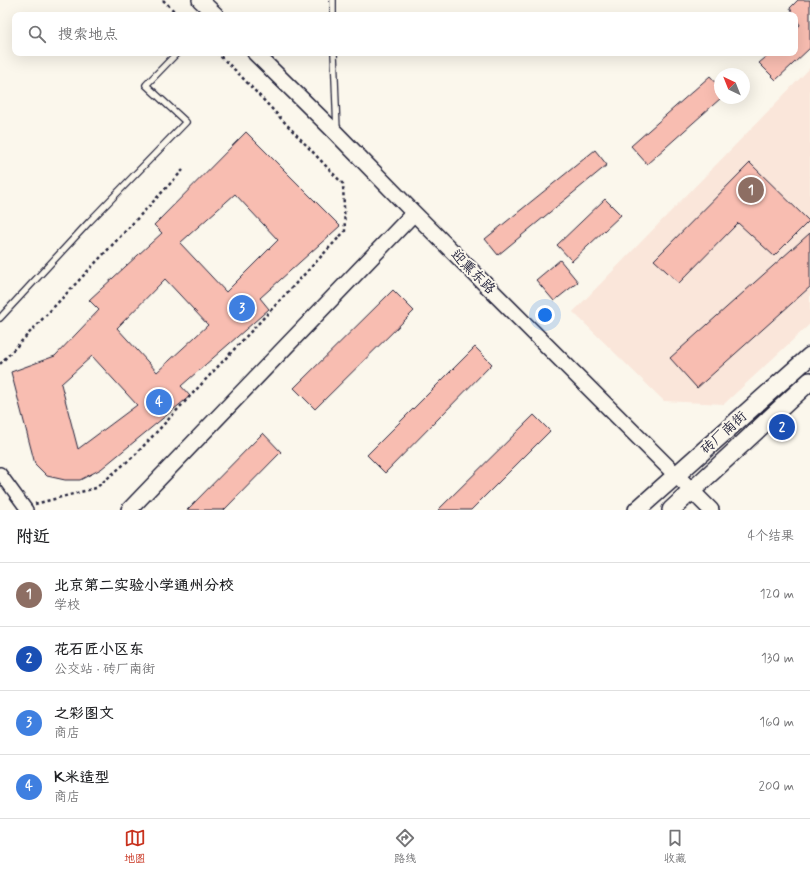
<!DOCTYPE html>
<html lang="zh">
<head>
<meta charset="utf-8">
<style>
  body { margin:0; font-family:Mynerve,"LXGW WenKai TC",sans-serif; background:#f2f2f2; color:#202124 }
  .compass { position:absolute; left:714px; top:68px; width:36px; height:36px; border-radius:50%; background:#fff; box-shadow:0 4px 16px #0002; rotate:317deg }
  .you { position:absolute; left:545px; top:315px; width:14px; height:14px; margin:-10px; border:3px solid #fff; border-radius:50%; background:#1a73e8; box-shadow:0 0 0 6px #1a73e833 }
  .badge { display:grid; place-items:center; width:26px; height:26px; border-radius:50%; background:#c8321e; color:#fff; font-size:13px; font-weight:700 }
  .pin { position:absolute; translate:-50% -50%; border:2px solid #fff; box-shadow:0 1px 4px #0006 }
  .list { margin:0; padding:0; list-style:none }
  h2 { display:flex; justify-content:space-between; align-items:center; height:52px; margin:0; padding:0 16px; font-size:17px }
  h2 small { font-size:13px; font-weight:400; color:#757577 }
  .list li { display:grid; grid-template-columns:26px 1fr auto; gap:12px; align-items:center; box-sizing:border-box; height:64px; padding:0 16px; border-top:1px solid #e0e0e0 }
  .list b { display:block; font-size:15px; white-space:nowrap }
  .list p { margin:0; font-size:13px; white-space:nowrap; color:#757577 }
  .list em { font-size:13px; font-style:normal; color:#757577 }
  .icon { flex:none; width:22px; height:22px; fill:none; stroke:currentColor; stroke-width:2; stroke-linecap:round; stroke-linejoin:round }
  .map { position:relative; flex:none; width:810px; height:510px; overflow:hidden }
  .search { position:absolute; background:#fff; box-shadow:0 4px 16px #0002; left:12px; right:12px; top:12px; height:44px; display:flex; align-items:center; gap:10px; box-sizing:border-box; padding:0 14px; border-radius:8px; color:#757577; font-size:15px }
  .sheet { height:308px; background:#fff }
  nav { display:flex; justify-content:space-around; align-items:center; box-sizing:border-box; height:56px; border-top:1px solid #e0e0e0; background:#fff; font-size:11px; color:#757577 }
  nav a { display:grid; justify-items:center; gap:2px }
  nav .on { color:#c8321e }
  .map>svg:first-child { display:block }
  .built { fill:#fae6da }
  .building { fill:#f8bdb1; stroke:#22223b; fill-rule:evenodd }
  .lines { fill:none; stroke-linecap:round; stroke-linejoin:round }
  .lane-casing { stroke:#22223b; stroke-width:8 }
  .street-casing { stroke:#22223b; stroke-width:14 }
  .secondary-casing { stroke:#22223b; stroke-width:18 }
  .primary-casing { stroke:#22223b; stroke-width:20 }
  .path { stroke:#22223b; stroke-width:2.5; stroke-dasharray:3 3; stroke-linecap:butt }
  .lane { stroke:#fbf7ec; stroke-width:5.5 }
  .street { stroke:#fbf7ec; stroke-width:11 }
  .secondary { stroke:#fbf7ec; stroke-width:15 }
  .primary { stroke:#fbf7ec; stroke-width:17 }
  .labels { text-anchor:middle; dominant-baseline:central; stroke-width:4; stroke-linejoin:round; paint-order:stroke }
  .street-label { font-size:14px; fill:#22223b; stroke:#fbf7ec }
</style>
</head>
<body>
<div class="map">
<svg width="810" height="510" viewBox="0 0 810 510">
  <rect width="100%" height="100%" fill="#fbf7ec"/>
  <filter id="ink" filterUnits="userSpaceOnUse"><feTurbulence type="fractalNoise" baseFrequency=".025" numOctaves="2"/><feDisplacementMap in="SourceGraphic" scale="8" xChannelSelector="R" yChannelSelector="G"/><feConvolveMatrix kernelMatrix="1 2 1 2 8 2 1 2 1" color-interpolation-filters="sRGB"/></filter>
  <g filter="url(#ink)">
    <path class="built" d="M810,68V324L724,404L664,401L573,312Z"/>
    <path class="building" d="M798,0H810V48L776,80L759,63L771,53H795V30L800,25L795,17V15H794L790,8Z
      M710,76L720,87V98H721L647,164L631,146Z
      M246,132L340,226L260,298L269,309L181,386L190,396L101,469L80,480H65L47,476L35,464L11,372L55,356L99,310L89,300L162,233L154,225ZM235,194L278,240L226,292L180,243ZM165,279L208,325L157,372L117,328ZM92,356L137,405L78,449L61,384Z
      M595,150L607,165L498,255L485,239Z
      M750,163L809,221L774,256L738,223L679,283L654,260Z
      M605,199L621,215L572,261L557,245Z
      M810,233V287L697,388L670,358Z
      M560,260L578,282L554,301L536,280Z
      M393,290L414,311L315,409L294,388Z
      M475,347L492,364L385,473L367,455Z
      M534,415L550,431L471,510H438Z
      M263,433L281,452L224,510H187Z"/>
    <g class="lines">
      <g class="lane-casing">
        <path id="lane" d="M333,0V15
          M334,53L337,131
          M0,318L89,222L186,122L146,85L177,53"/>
      </g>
      <g class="street-casing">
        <path id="street" d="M0,473L27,510"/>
      </g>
      <g class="secondary-casing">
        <path id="secondary" d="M200,0L216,15
          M255,53L330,127L414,213L711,510
          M129,510L414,213"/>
      </g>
      <g class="primary-casing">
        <path id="primary" d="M637,510L810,356
          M671,510L810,381"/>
      </g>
      <path class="path" d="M163,0L178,15
        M0,364L183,170
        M35,504L96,488L135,455L345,231L343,184L238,73L217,53"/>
      <use href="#lane" class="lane"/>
      <use href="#street" class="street"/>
      <use href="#secondary" class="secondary"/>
      <use href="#primary" class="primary"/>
    </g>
  </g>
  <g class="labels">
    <g class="street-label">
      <text transform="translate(473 272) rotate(45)">迎熏东路</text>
      <text transform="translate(724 433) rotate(-42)">砖厂南街</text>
    </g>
  </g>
</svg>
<svg class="compass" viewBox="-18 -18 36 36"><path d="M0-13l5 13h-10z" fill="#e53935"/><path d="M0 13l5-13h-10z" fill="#757577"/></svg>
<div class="you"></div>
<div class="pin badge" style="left:751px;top:190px;background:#8d6e63">1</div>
<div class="pin badge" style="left:782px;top:427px;background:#1a4fb4">2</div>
<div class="pin badge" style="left:242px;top:308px;background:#3f7fe0">3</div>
<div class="pin badge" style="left:159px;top:402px;background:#3f7fe0">4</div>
<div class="search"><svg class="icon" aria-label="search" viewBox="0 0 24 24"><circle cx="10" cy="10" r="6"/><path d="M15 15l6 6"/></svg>搜索地点</div>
</div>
<section class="sheet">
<h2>附近<small>4个结果</small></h2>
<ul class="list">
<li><span class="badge" style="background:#8d6e63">1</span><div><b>北京第二实验小学通州分校</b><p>学校</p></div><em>120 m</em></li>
<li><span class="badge" style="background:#1a4fb4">2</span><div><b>花石匠小区东</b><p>公交站 · 砖厂南街</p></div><em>130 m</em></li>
<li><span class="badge" style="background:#3f7fe0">3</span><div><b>之彩图文</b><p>商店</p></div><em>160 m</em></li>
<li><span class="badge" style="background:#3f7fe0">4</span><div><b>K米造型</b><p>商店</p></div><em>200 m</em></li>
</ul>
</section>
<nav>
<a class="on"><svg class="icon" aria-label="map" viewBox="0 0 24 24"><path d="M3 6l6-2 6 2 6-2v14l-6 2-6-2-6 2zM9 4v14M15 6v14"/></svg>地图</a>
<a><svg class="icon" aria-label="directions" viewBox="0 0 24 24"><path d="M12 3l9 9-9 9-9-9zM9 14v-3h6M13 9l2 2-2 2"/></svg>路线</a>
<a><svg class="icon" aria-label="saved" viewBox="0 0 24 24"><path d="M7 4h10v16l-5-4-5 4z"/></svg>收藏</a>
</nav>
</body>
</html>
